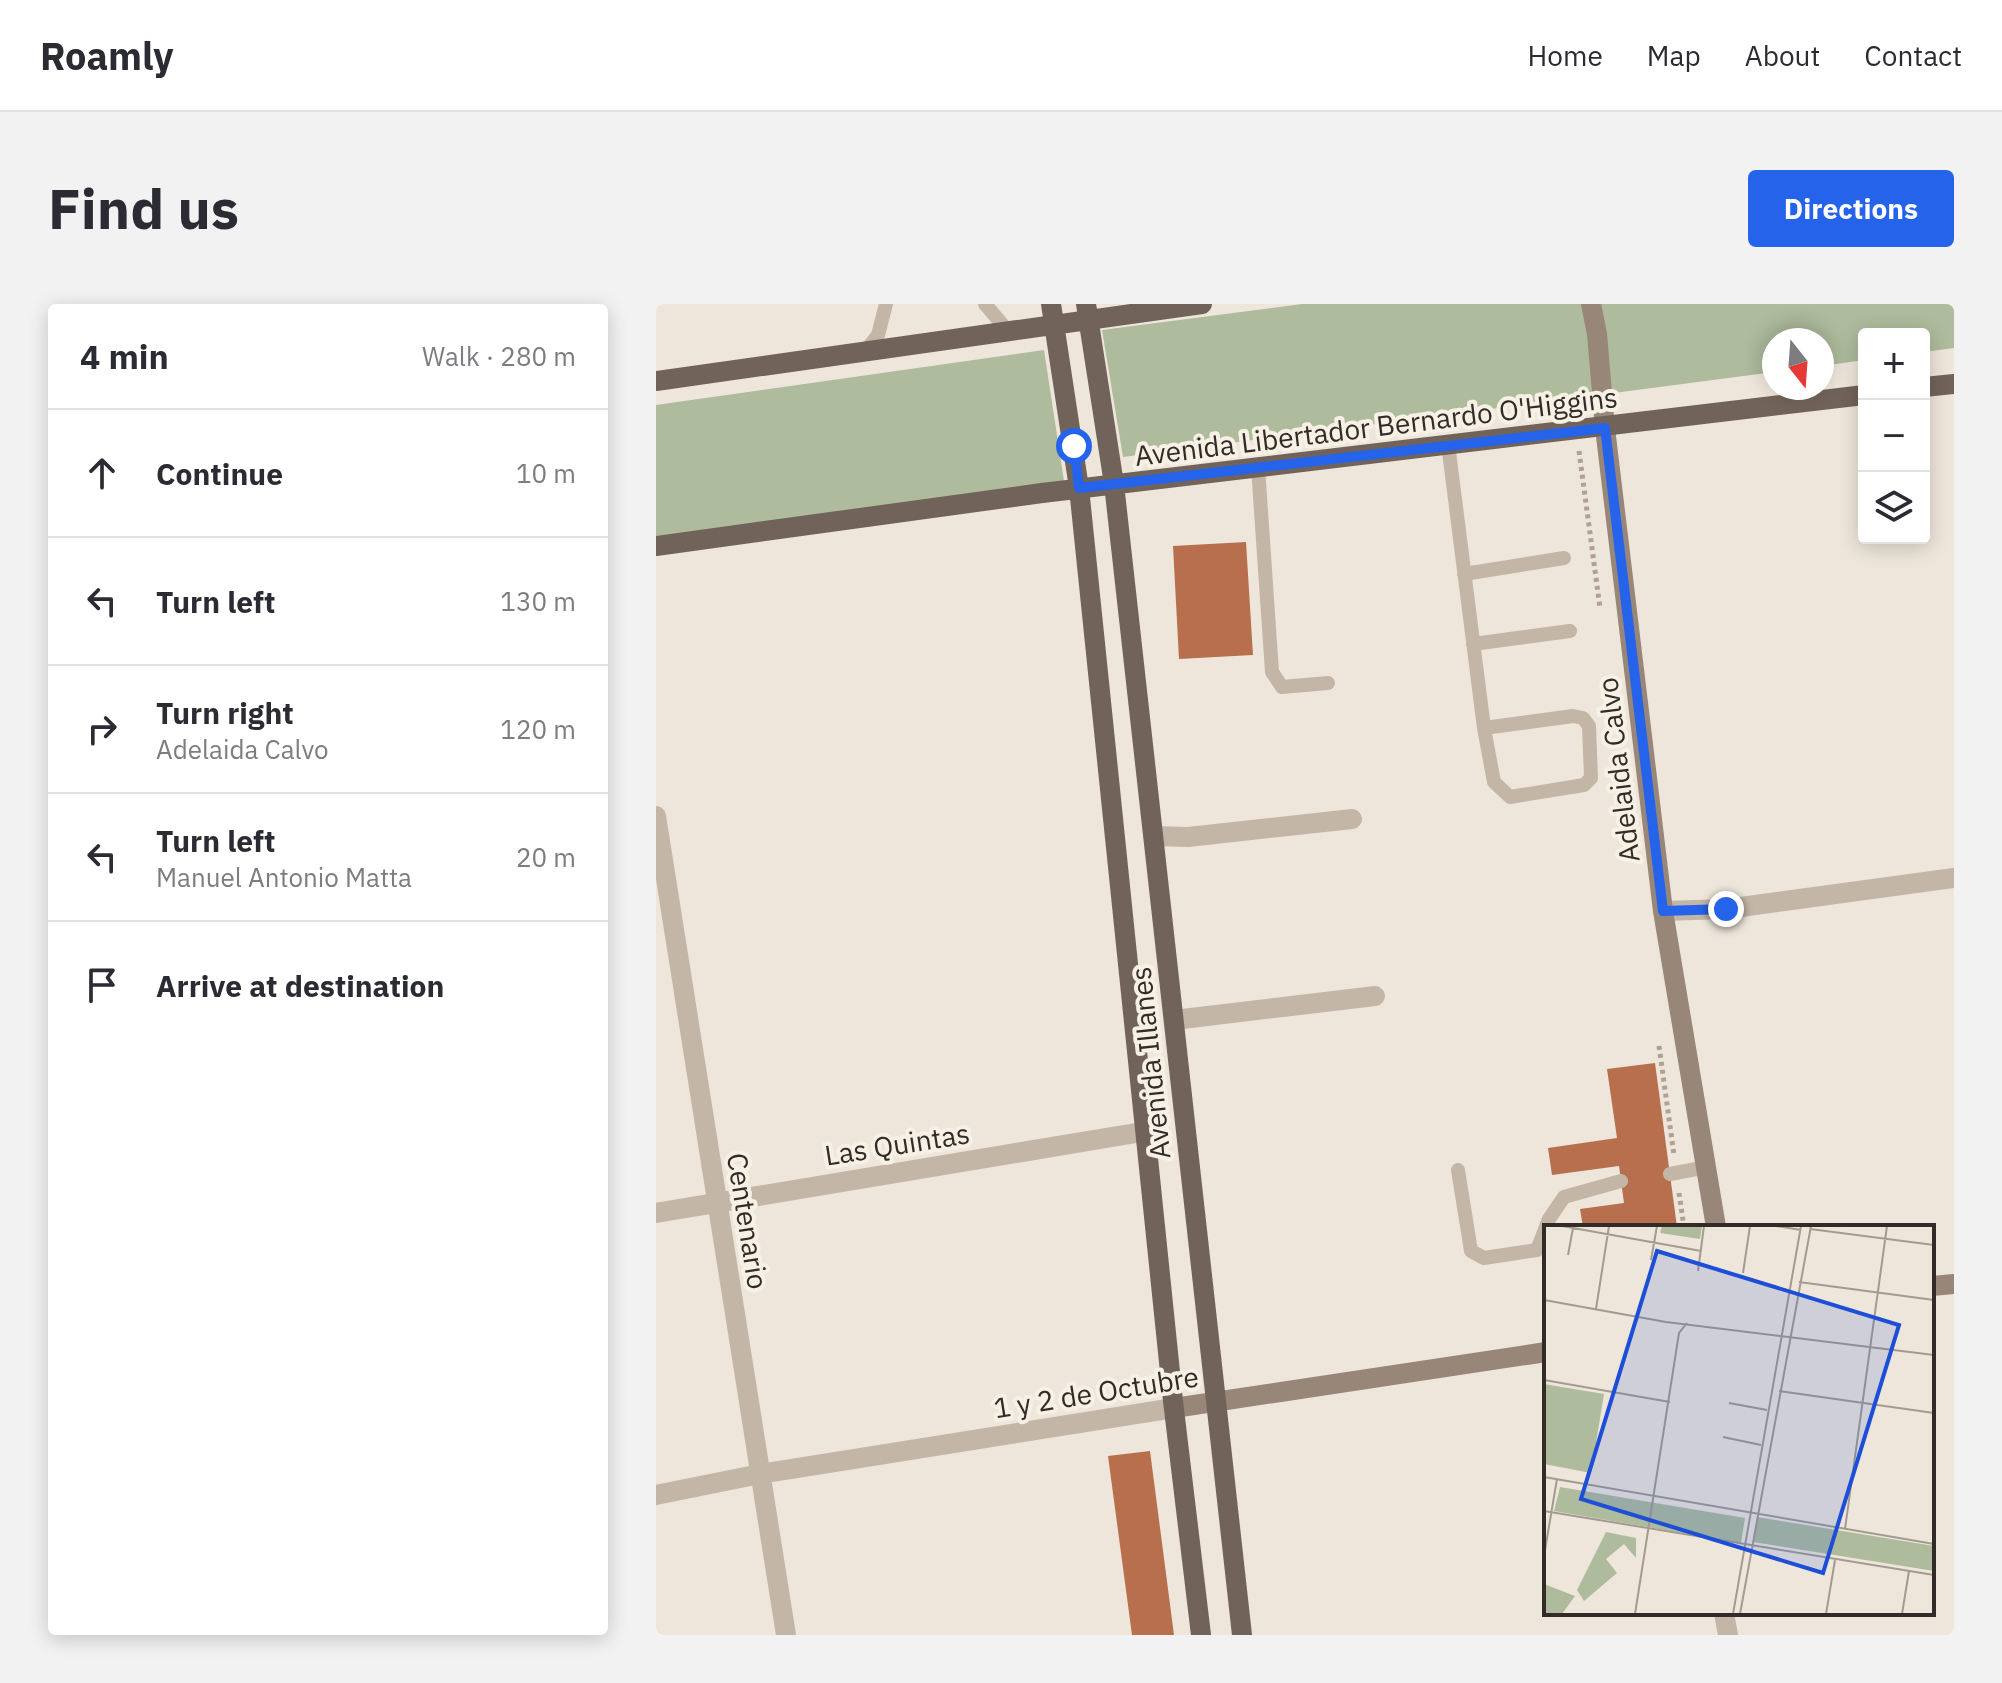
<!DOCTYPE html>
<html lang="en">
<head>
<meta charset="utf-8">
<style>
  body { margin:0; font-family:"IBM Plex Sans",sans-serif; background:#f2f2f3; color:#2b2b33 }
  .controls { position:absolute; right:24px; top:24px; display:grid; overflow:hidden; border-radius:8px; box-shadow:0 4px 20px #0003 }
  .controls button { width:72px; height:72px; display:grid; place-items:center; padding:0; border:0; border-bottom:2px solid #e1e1e2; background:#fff; color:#2b2b33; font:40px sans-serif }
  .compass { position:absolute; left:1106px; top:24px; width:72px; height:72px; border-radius:50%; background:#fff; box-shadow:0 4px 20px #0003; rotate:163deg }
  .stop { position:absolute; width:24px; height:24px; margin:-18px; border:6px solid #2563eb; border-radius:50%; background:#fff }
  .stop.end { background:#2563eb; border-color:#fff; box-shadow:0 2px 8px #0008 }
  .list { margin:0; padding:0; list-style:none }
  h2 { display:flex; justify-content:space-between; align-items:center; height:104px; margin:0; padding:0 32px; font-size:34px }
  h2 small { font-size:26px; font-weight:400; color:#7c7c81 }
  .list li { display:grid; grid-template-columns:52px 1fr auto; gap:24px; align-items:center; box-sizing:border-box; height:128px; padding:0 32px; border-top:2px solid #e1e1e2 }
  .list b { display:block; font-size:30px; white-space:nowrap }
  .list p { margin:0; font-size:26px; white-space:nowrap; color:#7c7c81 }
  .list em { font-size:26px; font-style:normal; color:#7c7c81 }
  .icon { flex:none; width:44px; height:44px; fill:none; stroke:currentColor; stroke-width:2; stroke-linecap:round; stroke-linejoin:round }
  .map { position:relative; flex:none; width:1298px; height:1331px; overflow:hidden; border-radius:8px }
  header { display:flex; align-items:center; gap:48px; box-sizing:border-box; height:112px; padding:0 40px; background:#fff; border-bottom:2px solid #e1e1e2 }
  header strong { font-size:38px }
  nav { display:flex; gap:44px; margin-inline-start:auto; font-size:28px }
  .intro { display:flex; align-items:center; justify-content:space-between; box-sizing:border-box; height:192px; padding:0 48px }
  h1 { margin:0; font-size:56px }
  .button { padding:20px 36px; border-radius:8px; background:#2563eb; color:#fff; font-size:28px; font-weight:700 }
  main { display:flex; gap:48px; padding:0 48px }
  aside { flex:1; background:#fff; border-radius:8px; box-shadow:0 4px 20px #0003 }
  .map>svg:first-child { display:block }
  .green { fill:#aebb9c }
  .building { fill:#b76f4e }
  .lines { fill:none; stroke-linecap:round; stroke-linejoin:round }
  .path { stroke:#b0a192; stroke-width:5; stroke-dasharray:4 4; stroke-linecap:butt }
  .lane { stroke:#c4b6a7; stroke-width:14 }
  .street { stroke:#c4b6a7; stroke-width:20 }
  .secondary { stroke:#988679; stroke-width:20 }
  .primary { stroke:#72635a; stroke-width:20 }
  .route { stroke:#2563eb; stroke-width:10 }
  .labels { text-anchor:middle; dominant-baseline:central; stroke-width:8; stroke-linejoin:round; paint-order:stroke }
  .street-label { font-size:28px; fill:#322b27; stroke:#f6f0e5 }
  .inset-road { fill:none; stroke:#a39b92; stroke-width:2 }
  .view { fill:#1d4ed8; fill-opacity:0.15; stroke:#1d4ed8; stroke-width:4 }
  .inset-edge { fill:none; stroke:#322b27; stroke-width:4 }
</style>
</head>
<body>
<header>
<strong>Roamly</strong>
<nav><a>Home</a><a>Map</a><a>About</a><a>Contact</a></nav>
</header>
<div class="intro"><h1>Find us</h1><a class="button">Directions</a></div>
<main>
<aside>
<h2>4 min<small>Walk · 280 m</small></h2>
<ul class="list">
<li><svg class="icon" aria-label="ahead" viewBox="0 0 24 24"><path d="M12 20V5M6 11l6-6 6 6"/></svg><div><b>Continue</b></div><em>10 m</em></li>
<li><svg class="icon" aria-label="left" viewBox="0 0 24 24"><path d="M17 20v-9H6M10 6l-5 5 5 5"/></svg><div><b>Turn left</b></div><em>130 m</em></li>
<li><svg class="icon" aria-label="right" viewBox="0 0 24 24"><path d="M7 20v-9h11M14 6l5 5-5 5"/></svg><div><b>Turn right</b><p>Adelaida Calvo</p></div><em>120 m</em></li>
<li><svg class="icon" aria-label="left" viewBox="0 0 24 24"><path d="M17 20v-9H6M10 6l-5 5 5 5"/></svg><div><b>Turn left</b><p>Manuel Antonio Matta</p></div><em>20 m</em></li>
<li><svg class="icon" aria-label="arrive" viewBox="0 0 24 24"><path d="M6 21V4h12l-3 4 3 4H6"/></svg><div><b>Arrive at destination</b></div></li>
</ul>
</aside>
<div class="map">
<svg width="1298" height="1331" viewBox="0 0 1298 1331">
  <rect width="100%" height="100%" fill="#eee6da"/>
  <path class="green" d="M646,0H1298V44L1268,48V30H1208V56L1166,62V36H1118V68L467,153L446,26Z
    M388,46L408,177L0,233V101Z"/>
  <path class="building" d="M590,238L597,351L523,355L517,242Z
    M999,759L1021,923H927L924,905L968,899L963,862L896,871L892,844L961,834L951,765Z
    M494,1147L518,1331H476L452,1152Z"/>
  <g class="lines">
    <path class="path" d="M923,147L944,304
      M1003,742L1018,851
      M1023,889L1028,923"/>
    <path class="lane" d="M329,0L351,26
      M210,46L222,31L230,0
      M792,140L828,424L838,478L854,493L928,481L935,474L933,422L927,414L917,412L828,424
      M602,163L616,368L626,383L672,379
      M808,270L908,254
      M817,340L914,327
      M802,866L815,947L828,954L881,946L893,915L908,893L965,877
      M1014,870L1051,863"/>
    <path class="street" d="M0,512L130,1331
      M498,532L532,533L696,515
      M1007,607L1070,605L1298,574
      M518,716L719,692
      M0,909L492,827
      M0,1191L104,1170L518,1104
      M1068,1309L1072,1331"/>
    <path class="secondary" d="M935,0L941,30L949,124L1007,607L1060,923
      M1276,982L1298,980
      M518,1104L890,1048"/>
    <path class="primary" d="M395,0L423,184L517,1097L545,1331
      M430,0L458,180L586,1331
      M0,77L546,0
      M1268,83L1298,80
      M0,242L386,189L1208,91"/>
  </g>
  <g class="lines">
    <path class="route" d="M418,142L423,184L949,124L1007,607L1070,605"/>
  </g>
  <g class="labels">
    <g class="street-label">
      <text transform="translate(720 122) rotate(-7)">Avenida Libertador Bernardo O'Higgins</text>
      <text transform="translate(962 466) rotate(-97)">Adelaida Calvo</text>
      <text transform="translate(494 759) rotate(-96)">Avenida Illanes</text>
      <text transform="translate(241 840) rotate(-9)">Las Quintas</text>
      <text transform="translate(92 917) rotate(81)">Centenario</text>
      <text transform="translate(440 1088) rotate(-9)">1 y 2 de Octubre</text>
    </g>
  </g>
  <g transform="translate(888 921)">
    <rect width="390" height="390" fill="#eee6da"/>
    <path d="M118,1H158L156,14L116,8ZM0,159L60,169L47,248L0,239ZM16,262L201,293L197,318L10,286ZM213,292L390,321V346L209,317ZM62,307L92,313V333L80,319L62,334L73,348L40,376L33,365ZM0,359L31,371L18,389L0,388Z" fill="#aebb9c"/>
    <path class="inset-road" d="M18,1L157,26M232,1L257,5M266,4L390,20M24,30L29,3M107,35L113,1M154,46L160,1M199,48L206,1M255,57L390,75M0,75L122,97L390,130M52,84L65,1M0,155L126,177M235,166L390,188M185,178L223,185M179,212L217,220M0,252L390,319M0,286L390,350M301,304L343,1M0,331L13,254M91,389L135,108L143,98M189,389L257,1M196,389L267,1M282,389L291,335M358,389L365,346"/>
    <path class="view" d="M113,26L355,100L279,348L37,274Z"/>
    <rect width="390" height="390" class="inset-edge"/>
  </g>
</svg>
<div class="controls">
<button>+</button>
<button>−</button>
<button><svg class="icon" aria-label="layers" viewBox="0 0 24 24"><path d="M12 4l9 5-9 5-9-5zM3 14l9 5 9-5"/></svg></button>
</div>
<svg class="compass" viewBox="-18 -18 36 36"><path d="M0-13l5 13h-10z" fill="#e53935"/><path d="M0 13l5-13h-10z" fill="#7c7c81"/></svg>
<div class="stop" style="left:418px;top:142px"></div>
<div class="stop end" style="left:1070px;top:605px"></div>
</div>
</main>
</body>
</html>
